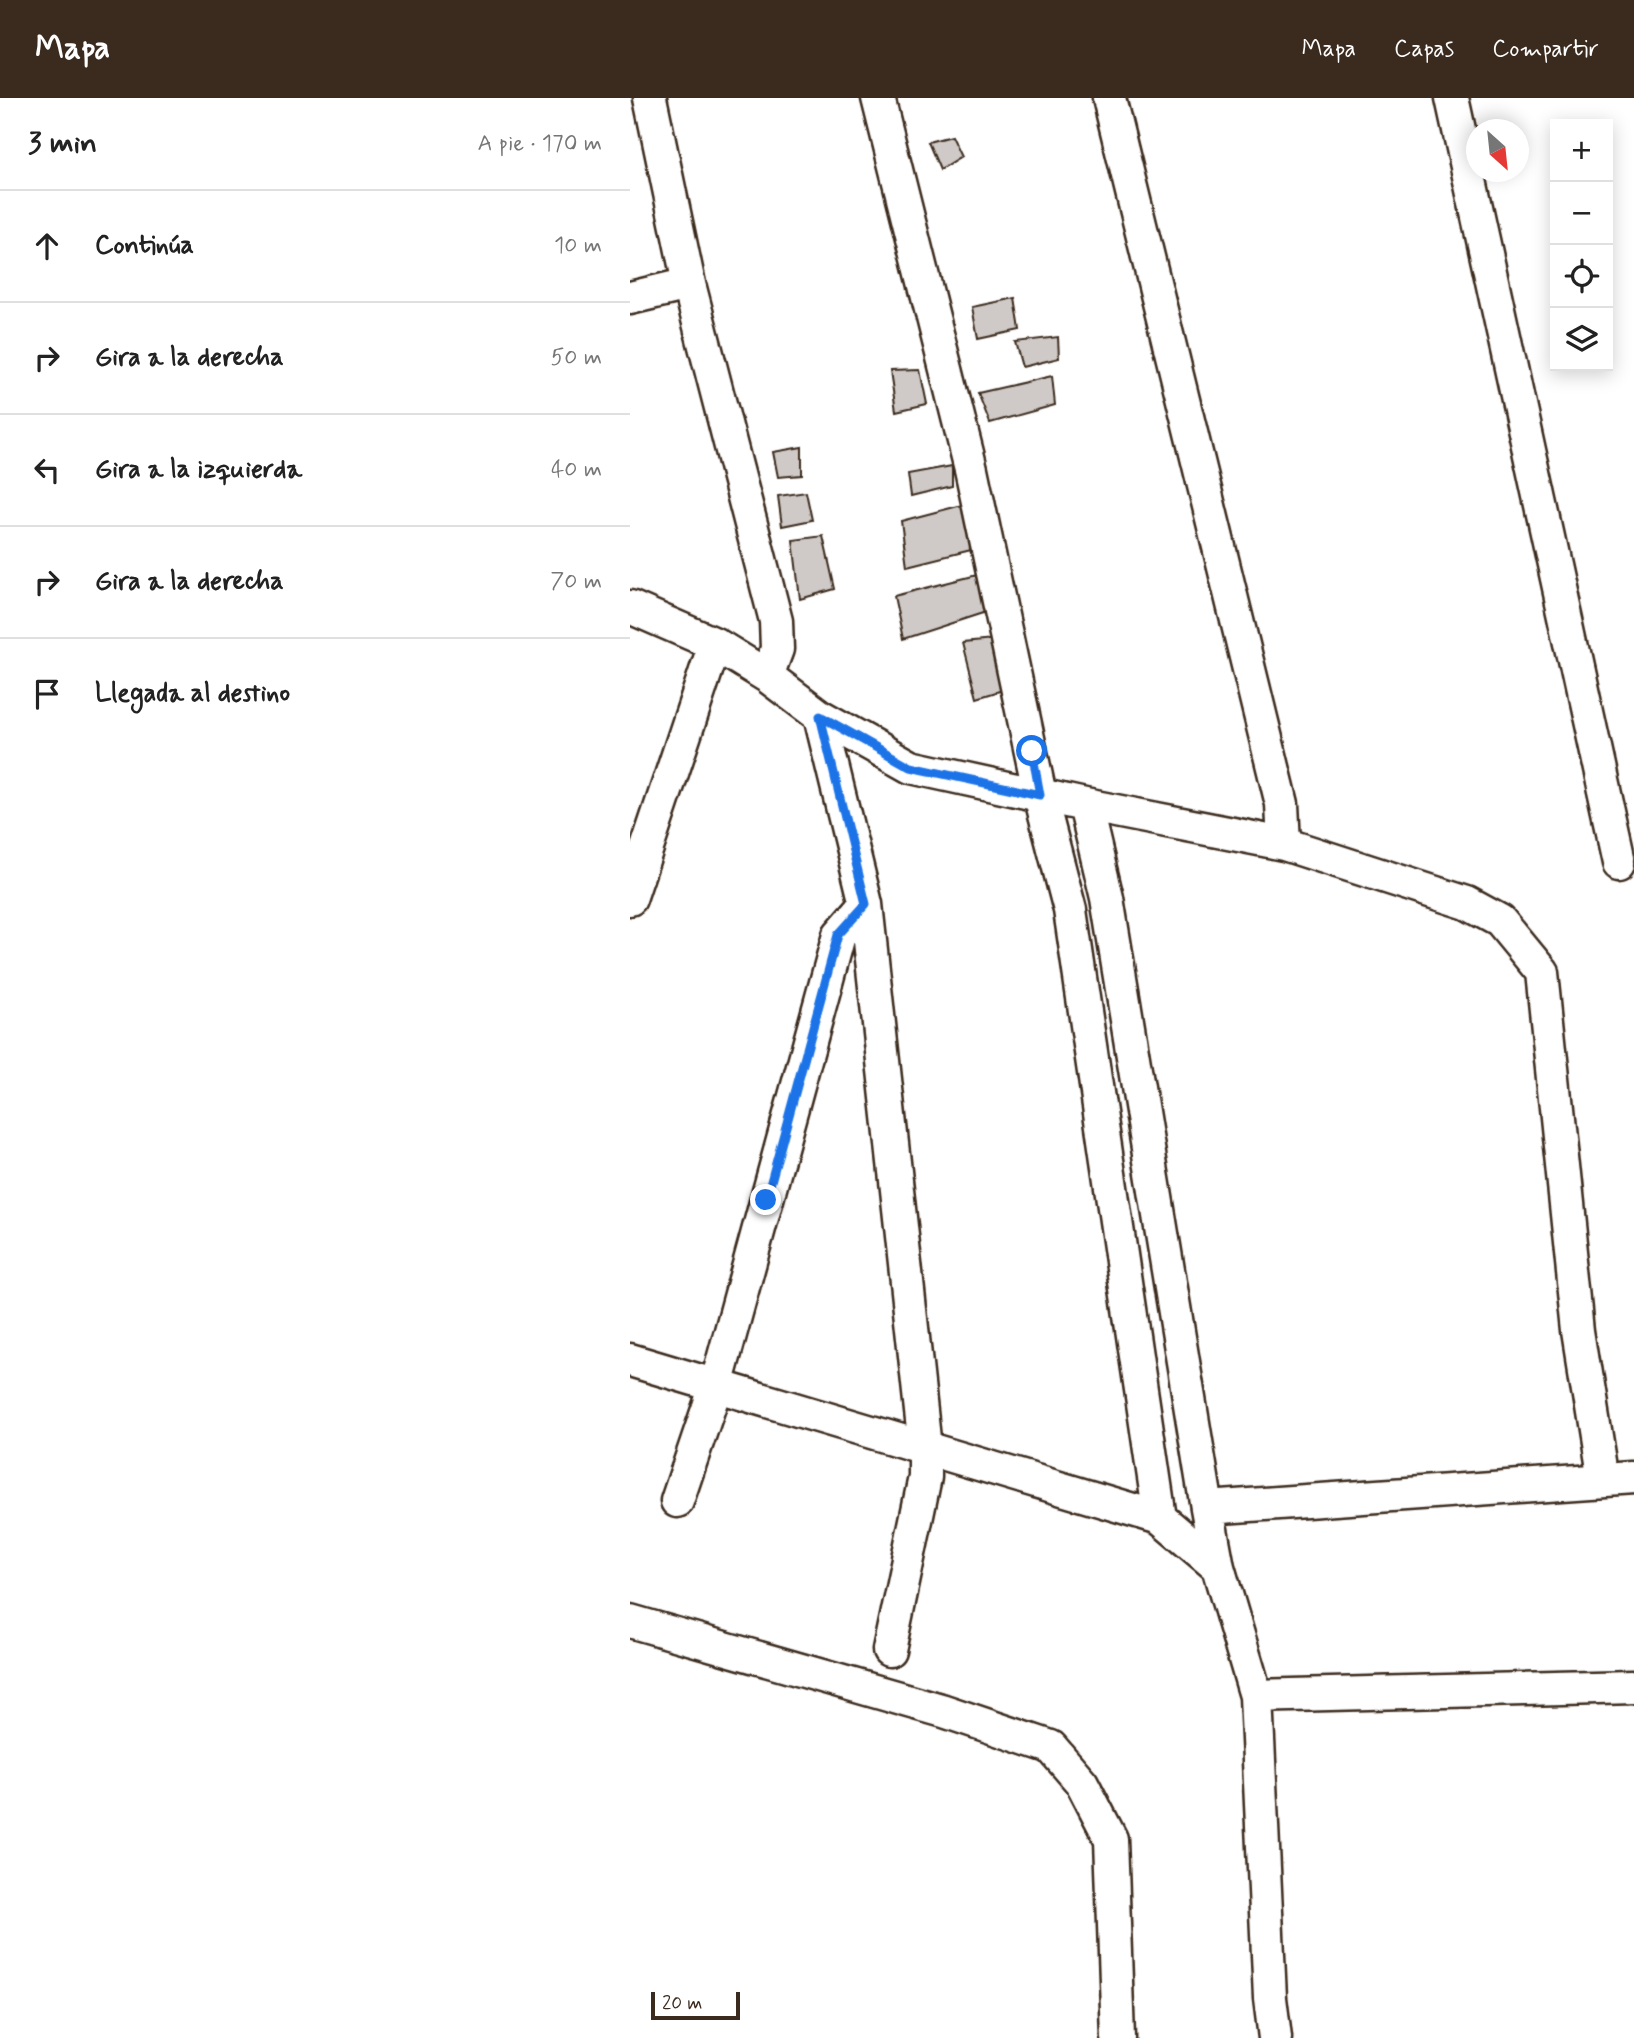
<!DOCTYPE html>
<html lang="es">
<head>
<meta charset="utf-8">
<style>
  body { margin:0; font-family:Mynerve,sans-serif; background:#f2f2f2; color:#222 }
  .controls { position:absolute; right:21px; top:21px; display:grid; overflow:hidden; border-radius:0px; box-shadow:0 4px 18px #0003 }
  .controls button { width:63px; height:63px; display:grid; place-items:center; padding:0; border:0; border-bottom:2px solid #e0e0e0; background:#fff; color:#222; font:35px sans-serif }
  .compass { position:absolute; left:836px; top:21px; width:63px; height:63px; border-radius:50%; background:#fff; box-shadow:0 4px 18px #0003; rotate:153deg }
  .scale { position:absolute; left:21px; bottom:18px; width:89px; box-sizing:border-box; padding-left:7px; border:4px solid #3b2a1e; border-top:0; font-size:19px; line-height:24px; white-space:nowrap; color:#3b2a1e; -webkit-text-stroke:5px #fff; paint-order:stroke }
  .stop { position:absolute; width:21px; height:21px; margin:-16px; border:5px solid #1a73e8; border-radius:50%; background:#fff }
  .stop.end { background:#1a73e8; border-color:#fff; box-shadow:0 2px 7px #0008 }
  .list { margin:0; padding:0; list-style:none }
  h2 { display:flex; justify-content:space-between; align-items:center; height:91px; margin:0; padding:0 28px; font-size:30px }
  h2 small { font-size:23px; font-weight:400; color:#767676 }
  .list li { display:grid; grid-template-columns:46px 1fr auto; gap:21px; align-items:center; box-sizing:border-box; height:112px; padding:0 28px; border-top:2px solid #e0e0e0 }
  .list b { display:block; font-size:26px; white-space:nowrap }
  .list em { font-size:23px; font-style:normal; color:#767676 }
  .icon { flex:none; width:38px; height:38px; fill:none; stroke:currentColor; stroke-width:2; stroke-linecap:round; stroke-linejoin:round }
  .map { position:relative; flex:none; width:1004px; height:1940px; overflow:hidden }
  header { display:flex; align-items:center; gap:42px; box-sizing:border-box; height:98px; padding:0 35px; background:#3b2a1e; color:#fff }
  header strong { font-size:33px }
  nav { display:flex; gap:38px; margin-inline-start:auto; font-size:24px }
  main { display:flex }
  aside { flex:1; background:#fff }
  .map>svg:first-child { display:block }
  .building { fill:#cfcac7; stroke:#3b2a1e; stroke-width:2 }
  .lines { fill:none; stroke-linecap:round; stroke-linejoin:round }
  .minor-casing { stroke:#3b2a1e; stroke-width:37 }
  .minor { stroke:#fff; stroke-width:32 }
  .route { stroke:#1a73e8; stroke-width:9 }
</style>
</head>
<body>
<header>
<strong>Mapa</strong>
<nav><a>Mapa</a><a>Capas</a><a>Compartir</a></nav>
</header>
<main>
<aside>
<h2>3 min<small>A pie · 170 m</small></h2>
<ul class="list">
<li><svg class="icon" aria-label="ahead" viewBox="0 0 24 24"><path d="M12 20V5M6 11l6-6 6 6"/></svg><div><b>Continúa</b></div><em>10 m</em></li>
<li><svg class="icon" aria-label="right" viewBox="0 0 24 24"><path d="M7 20v-9h11M14 6l5 5-5 5"/></svg><div><b>Gira a la derecha</b></div><em>50 m</em></li>
<li><svg class="icon" aria-label="left" viewBox="0 0 24 24"><path d="M17 20v-9H6M10 6l-5 5 5 5"/></svg><div><b>Gira a la izquierda</b></div><em>40 m</em></li>
<li><svg class="icon" aria-label="right" viewBox="0 0 24 24"><path d="M7 20v-9h11M14 6l5 5-5 5"/></svg><div><b>Gira a la derecha</b></div><em>70 m</em></li>
<li><svg class="icon" aria-label="arrive" viewBox="0 0 24 24"><path d="M6 21V4h12l-3 4 3 4H6"/></svg><div><b>Llegada al destino</b></div></li>
</ul>
</aside>
<div class="map">
<svg width="1004" height="1940" viewBox="0 0 1004 1940">
  <rect width="100%" height="100%" fill="#fff"/>
  <filter id="ink" filterUnits="userSpaceOnUse"><feTurbulence type="fractalNoise" baseFrequency=".0143" numOctaves="2"/><feDisplacementMap in="SourceGraphic" scale="14" xChannelSelector="R" yChannelSelector="G"/><feConvolveMatrix kernelMatrix="1 2 1 2 8 2 1 2 1" color-interpolation-filters="sRGB"/></filter>
  <g filter="url(#ink)">
    <path class="building" d="M321,38L331,59L310,72L298,44Z
      M385,200L390,232L348,241L342,209Z
      M428,239L429,260L392,269L385,244Z
      M290,272L297,306L266,313L260,273Z
      M422,278L425,307L360,325L348,295Z
      M172,349V377L148,379L143,354Z
      M322,368V388L281,398L278,376Z
      M176,394L182,422L152,428L148,398Z
      M336,406L345,451L277,468L271,423Z
      M193,438L205,491L170,501L163,442Z
      M351,476L359,513L273,541L264,498Z
      M363,542L376,591L347,600L333,545Z"/>
    <g class="lines">
      <g class="minor-casing">
        <path id="minor" d="M20,0L59,186L146,523L147,551L137,578
          M248,0L341,371L410,697L440,812L530,1420
          M479,0L652,706L654,746
          M822,0L989,764
          M0,200L59,186
          M0,509L85,546L137,578L190,618L281,669L455,707L654,746L837,805L870,823L912,874L949,1232L973,1382
          M190,618L236,806L295,1350V1379L259,1552
          M455,707L477,800L577,1410L588,1469L626,1598L640,1900L645,1940
          M0,801L85,546
          M0,1262L530,1420L588,1469
          M47,1403L86,1288L209,837L236,806
          M577,1410L1004,1380
          M0,1523L314,1613L421,1649L452,1685L481,1741L488,1940
          M626,1598L1004,1588"/>
      </g>
      <use href="#minor" class="minor"/>
    </g>
  </g>
  <g class="lines" filter="url(#ink)">
    <path class="route" d="M136,1102L208,837L236,806L190,618L281,669L410,697L402,653"/>
  </g>
</svg>
<div class="controls">
<button>+</button>
<button>−</button>
<button><svg class="icon" aria-label="locate" viewBox="0 0 24 24"><circle cx="12" cy="12" r="6"/><path d="M12 2v4M12 18v4M2 12h4M18 12h4"/></svg></button>
<button><svg class="icon" aria-label="layers" viewBox="0 0 24 24"><path d="M12 4l9 5-9 5-9-5zM3 14l9 5 9-5"/></svg></button>
</div>
<svg class="compass" viewBox="-18 -18 36 36"><path d="M0-13l5 13h-10z" fill="#e53935"/><path d="M0 13l5-13h-10z" fill="#767676"/></svg>
<div class="scale">20 m</div>
<div class="stop" style="left:402px;top:653px"></div>
<div class="stop end" style="left:136px;top:1102px"></div>
</div>
</main>
</body>
</html>
